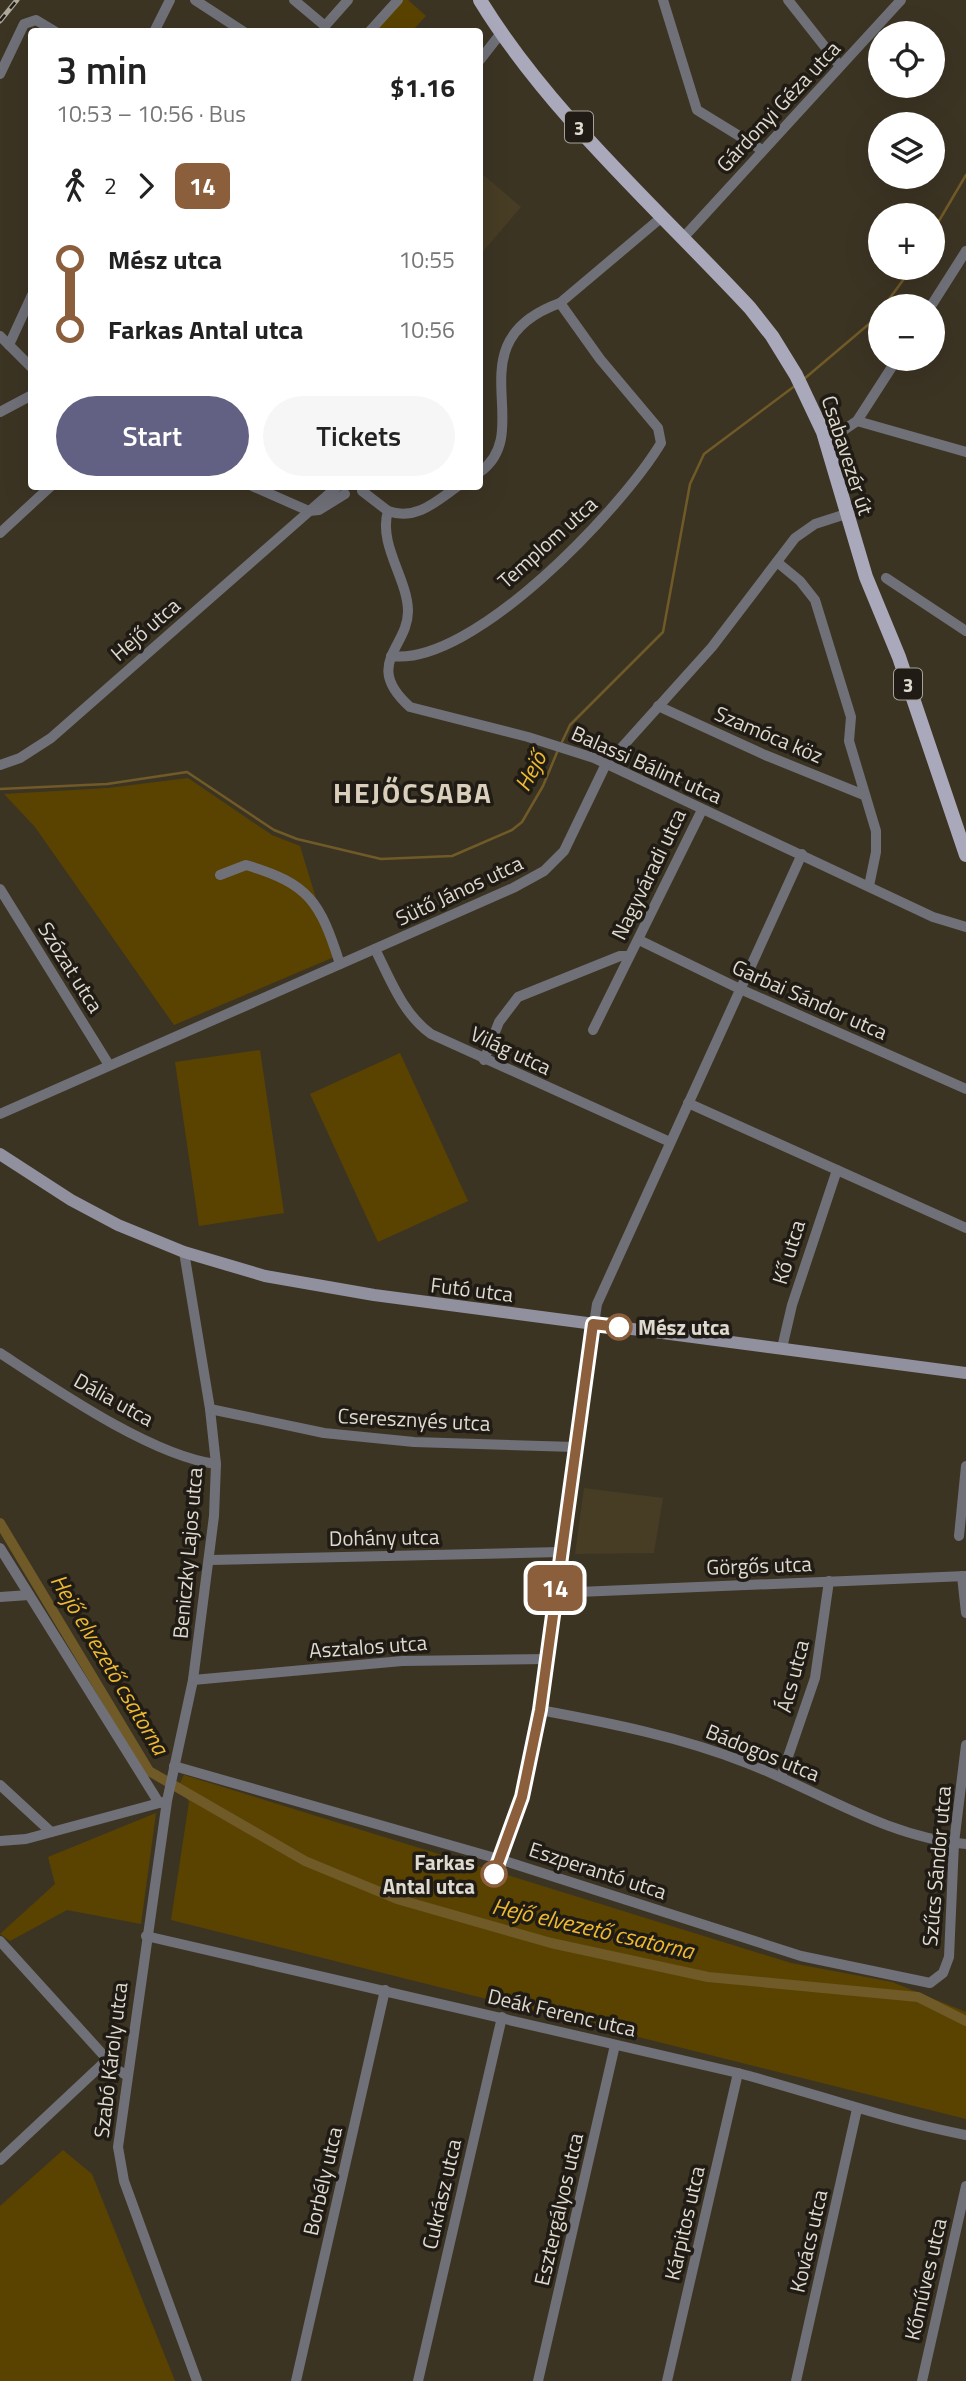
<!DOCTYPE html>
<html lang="en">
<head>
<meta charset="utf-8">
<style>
  body { margin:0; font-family:"Titillium Web",sans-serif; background:#f6f6f6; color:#222; height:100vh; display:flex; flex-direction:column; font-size:26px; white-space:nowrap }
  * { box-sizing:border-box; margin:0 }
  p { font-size:23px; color:#767676 }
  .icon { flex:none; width:38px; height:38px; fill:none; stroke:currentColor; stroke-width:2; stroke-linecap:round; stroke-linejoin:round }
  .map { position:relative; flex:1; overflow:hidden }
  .side { position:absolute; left:28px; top:28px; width:455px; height:462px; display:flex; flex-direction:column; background:#fff; border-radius:7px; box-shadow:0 7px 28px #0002 }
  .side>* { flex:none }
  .badge { padding:0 14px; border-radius:10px; font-size:24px; line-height:46px }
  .fabs { position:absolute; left:868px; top:21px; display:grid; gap:14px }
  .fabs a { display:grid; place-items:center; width:77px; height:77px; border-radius:50%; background:#fff; box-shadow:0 7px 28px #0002; font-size:35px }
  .map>.badge { position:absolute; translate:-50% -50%; box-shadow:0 0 0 4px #fff }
  .legs { display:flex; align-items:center; gap:10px; height:77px; padding:0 28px; font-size:23px }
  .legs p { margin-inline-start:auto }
  .head { display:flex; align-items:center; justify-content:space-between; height:119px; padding:0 28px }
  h1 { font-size:38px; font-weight:600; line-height:52px }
  .action { display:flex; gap:14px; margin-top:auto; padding:14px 28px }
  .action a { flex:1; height:80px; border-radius:42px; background:#636183; color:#fff; font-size:28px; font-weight:600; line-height:80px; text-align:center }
  .action a+a { background:#f6f6f6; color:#222 }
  ul { padding:0 28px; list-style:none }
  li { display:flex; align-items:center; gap:24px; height:70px; font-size:26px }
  li i { display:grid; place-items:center; width:10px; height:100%; margin:0 9px; background:currentColor }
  li i::after { content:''; width:18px; height:18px; margin:-9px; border:5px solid; border-radius:50%; background:#fff }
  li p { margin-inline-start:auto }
  li:first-child i { background:linear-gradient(#0000 50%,currentColor 0) }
  li:last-child i { background:linear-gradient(currentColor 50%,#0000 0) }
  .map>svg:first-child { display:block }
</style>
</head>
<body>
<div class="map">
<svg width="966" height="2381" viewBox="0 0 966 2381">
  <rect width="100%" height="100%" fill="#3c3423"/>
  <!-- built -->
  <g fill="#473c24">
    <path d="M480,172L521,207L480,255Z"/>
    <path d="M584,1488L663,1498L654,1553L575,1554Z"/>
  </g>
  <!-- green -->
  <g fill="#5a4300">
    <path d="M403,0H408L426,16L412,31L374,32Z"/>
    <path d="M188,778L272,835L300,846L334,957L174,1025L35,827L4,794L108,788Z"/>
    <path d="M260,1050L284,1213L199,1226L175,1062Z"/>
    <path d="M400,1053L468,1201L378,1242L310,1094Z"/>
    <path d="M184,1775L791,1963L892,1982L966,2012V2119L171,1920L189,1802L179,1785Z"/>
    <path d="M156,1813L141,1924L67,1910L10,1941L0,1934L55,1884L48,1857Z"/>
    <path d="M63,2150L92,2174L175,2381H0V2206Z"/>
  </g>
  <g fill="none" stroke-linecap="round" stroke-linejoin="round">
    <!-- stream -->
    <g stroke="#705a27" stroke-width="2.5">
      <path d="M933,231L966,175"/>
      <path d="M884,306L912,268"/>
      <path d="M804,379L869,324L880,311"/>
      <path d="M561,744L570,725L663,632L690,484L704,454L796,385"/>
      <path d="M0,789L107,784L187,772L274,830L297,839L381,859L452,856L512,830L522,822L543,786L558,750"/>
    </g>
    <!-- canal -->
    <path stroke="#705a27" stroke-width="10" d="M0,1523L149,1771L305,1861L397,1899L551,1943L708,1977L918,1997L966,2021"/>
    <!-- minor -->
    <g stroke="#707079" stroke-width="10">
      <path d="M195,0L244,32"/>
      <path d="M294,0L325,26L348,0"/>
      <path d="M663,0L697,110L762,150"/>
      <path d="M788,0L840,66"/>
      <path d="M154,32L170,0"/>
      <path d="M369,32L398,0"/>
      <path d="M480,60L501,33"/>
      <path d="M0,74L24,24L36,20L56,32"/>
      <path d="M683,238L901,0"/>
      <path d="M931,306L966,251"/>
      <path d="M0,336L32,368"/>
      <path d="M9,345L32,295"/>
      <path d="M0,412L32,395"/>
      <path d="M857,421L966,452"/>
      <path d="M826,442L857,421L897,359"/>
      <path d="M480,472C538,430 452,342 560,303L662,217"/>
      <path d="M252,486L309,511L319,510L345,494"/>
      <path d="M362,491L388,511C378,544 407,578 408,610C409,647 362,664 410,707L528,737L594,758L933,917L966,927"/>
      <path d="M388,511C416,521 437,501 458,486"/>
      <path d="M0,533L51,486"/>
      <path d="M777,562L800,581L815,600L851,717L849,741L876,831V852L869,886"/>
      <path d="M886,578L966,631"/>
      <path d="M391,656C473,667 622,508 661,443L658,428L600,359L560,303"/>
      <path d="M658,706L765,755L864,795"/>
      <path d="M0,765L20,758L51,738L338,486"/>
      <path d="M220,875L246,865C310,884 320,902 340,964"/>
      <path d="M0,889L109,1065"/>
      <path d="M639,940L740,989L966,1089"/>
      <path d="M375,949C390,979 403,1014 431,1034L670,1142"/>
      <path d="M593,1030L702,810"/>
      <path d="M484,1060L499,1022L518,997L620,956H629"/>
      <path d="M688,1103L966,1228"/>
      <path d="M0,1114L513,888L544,871L564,851L605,766L712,647L795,538L815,524L846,514"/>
      <path d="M184,1252L210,1409L216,1464L214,1516L193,1680L167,1801L118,2147L124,2181L197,2381"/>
      <path d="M782,1348L792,1305L837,1170"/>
      <path d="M0,1353C55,1389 152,1456 216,1464"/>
      <path d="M210,1409L324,1433L414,1442L575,1447"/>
      <path d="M959,1536L966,1466"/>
      <path d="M0,1548L159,1803"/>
      <path d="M210,1560L560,1552"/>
      <path d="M962,1576L966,1613"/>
      <path d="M554,1593L966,1576"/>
      <path d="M0,1597L29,1595"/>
      <path d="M193,1680L402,1661L547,1659"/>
      <path d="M540,1710C610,1723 681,1737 747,1763C819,1791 888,1838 966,1844"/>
      <path d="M174,1766L502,1860L801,1956L930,1983L943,1973L949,1957L954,1843L966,1745"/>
      <path d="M781,1777L815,1678L829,1581"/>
      <path d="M0,1785L51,1832"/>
      <path d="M0,1841L26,1839L163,1802"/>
      <path d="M502,1860L522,1797L540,1710L560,1552L597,1304L802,854"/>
      <path d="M146,1936L738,2073C814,2093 888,2120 966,2135"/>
      <path d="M0,1941L116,2069L126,2075"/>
      <path d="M0,2160L108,2059"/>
      <path d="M296,2381L385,1990"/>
      <path d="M418,2381L502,2017"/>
      <path d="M538,2381L615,2045"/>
      <path d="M667,2381L738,2073"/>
      <path d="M796,2381L857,2109"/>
      <path d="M922,2381L966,2186"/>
    </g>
    <!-- secondary -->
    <path stroke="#91909f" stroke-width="12" d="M0,1154L71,1200L118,1225L184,1252L265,1276L374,1295L966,1373"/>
    <!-- primary -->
    <path stroke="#aaa9bc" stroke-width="14" d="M480,0C549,113 660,211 750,308L772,336L796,375L823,432L866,577L899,657L966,855"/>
    <!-- rail casing -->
    <g stroke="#ada89b" stroke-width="5">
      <path id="rail" d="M0,21L17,0"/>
    </g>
    <!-- rail -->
    <use href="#rail" stroke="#201c15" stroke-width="2.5" stroke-dasharray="8" stroke-linecap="butt"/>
  </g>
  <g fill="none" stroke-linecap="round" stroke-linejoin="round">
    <!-- line-1 casing -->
    <g stroke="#fff" stroke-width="16">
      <path id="line-1" d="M494,1874L522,1797L540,1710L593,1324L619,1327"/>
    </g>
    <!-- line-1 -->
    <use href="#line-1" stroke="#8b5e3c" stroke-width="10"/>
  </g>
  <!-- markers -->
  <g fill="#fff" stroke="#8b5e3c" stroke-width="3.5">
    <circle cx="619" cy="1327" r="12"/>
    <circle cx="494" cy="1874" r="12"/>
  </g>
  <g text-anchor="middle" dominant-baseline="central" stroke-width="7" stroke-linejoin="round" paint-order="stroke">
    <!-- shield labels -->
    <g fill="#201c15" stroke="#a5a197" stroke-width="2">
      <rect x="565" y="111.5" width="28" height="31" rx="5"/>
      <rect x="894" y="668.5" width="28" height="31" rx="5"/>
    </g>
    <g font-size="19" font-weight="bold" fill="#dedacf">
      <text x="579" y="127">3</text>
      <text x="908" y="684">3</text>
    </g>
    <!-- street labels -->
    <g font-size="21" fill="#dedacf" stroke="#201c15">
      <text transform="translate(778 106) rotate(-47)">Gárdonyi Géza utca</text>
      <text transform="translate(848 455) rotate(72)">Csabavezér út</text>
      <text transform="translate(547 542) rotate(-42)">Templom utca</text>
      <text transform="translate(145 629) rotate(-41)">Hejő utca</text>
      <text transform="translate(769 734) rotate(23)">Szamóca köz</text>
      <text transform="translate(647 764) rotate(24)">Balassi Bálint utca</text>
      <text transform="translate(648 874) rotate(-64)">Nagyváradi utca</text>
      <text transform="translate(459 890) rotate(-25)">Sütő János utca</text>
      <text transform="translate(71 967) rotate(58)">Szózat utca</text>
      <text transform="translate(810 999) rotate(24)">Garbai Sándor utca</text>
      <text transform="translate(511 1050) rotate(25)">Világ utca</text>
      <text transform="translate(788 1252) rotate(-73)">Kő utca</text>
      <text transform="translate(472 1289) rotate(7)">Futó utca</text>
      <text transform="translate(114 1399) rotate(29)">Dália utca</text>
      <text transform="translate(414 1419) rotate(3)">Cseresznyés utca</text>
      <text transform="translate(384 1537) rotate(-1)">Dohány utca</text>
      <text transform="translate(187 1553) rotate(-85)">Beniczky Lajos utca</text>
      <text transform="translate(759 1565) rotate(-2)">Görgős utca</text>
      <text transform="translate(368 1646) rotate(-4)">Asztalos utca</text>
      <text transform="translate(792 1676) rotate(-75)">Ács utca</text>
      <text transform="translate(763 1752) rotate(22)">Bádogos utca</text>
      <text transform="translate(936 1866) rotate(-85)">Szűcs Sándor utca</text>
      <text transform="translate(598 1870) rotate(18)">Eszperantó utca</text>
      <text transform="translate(562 2012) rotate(13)">Deák Ferenc utca</text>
      <text transform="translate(110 2060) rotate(-83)">Szabó Károly utca</text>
      <text transform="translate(322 2181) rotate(-77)">Borbély utca</text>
      <text transform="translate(441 2194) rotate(-77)">Cukrász utca</text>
      <text transform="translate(558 2209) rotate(-77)">Esztergályos utca</text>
      <text transform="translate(684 2223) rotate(-77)">Kárpitos utca</text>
      <text transform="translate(808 2241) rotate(-77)">Kovács utca</text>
      <text transform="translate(925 2279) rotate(-77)">Kőműves utca</text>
    </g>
    <!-- stop labels -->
    <g font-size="21" font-weight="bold" fill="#dedacf" stroke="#201c15" text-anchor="start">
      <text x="638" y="1327">Mész utca</text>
      <text x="475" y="1862" text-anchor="end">Farkas<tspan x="475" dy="24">Antal utca</tspan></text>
    </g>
    <!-- water labels -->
    <g font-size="23" font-style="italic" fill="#eeba2f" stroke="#201c15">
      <text transform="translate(530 771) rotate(-62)">Hejő</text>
      <text transform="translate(110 1664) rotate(59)">Hejő elvezető csatorna</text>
      <text transform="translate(593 1928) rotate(13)">Hejő elvezető csatorna</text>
    </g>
    <!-- district labels -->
    <g font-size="28" font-weight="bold" letter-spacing="2" fill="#d9cfba" stroke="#201c15">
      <text x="413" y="792">HEJŐCSABA</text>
    </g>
  </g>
</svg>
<div class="fabs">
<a><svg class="icon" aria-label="locate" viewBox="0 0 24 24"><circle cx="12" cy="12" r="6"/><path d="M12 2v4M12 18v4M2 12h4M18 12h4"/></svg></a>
<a><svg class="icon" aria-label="layers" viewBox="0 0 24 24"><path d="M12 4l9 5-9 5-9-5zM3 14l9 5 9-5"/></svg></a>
<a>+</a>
<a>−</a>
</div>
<b class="badge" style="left:555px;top:1588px;background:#8b5e3c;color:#fff">14</b>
<section class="side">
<div class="head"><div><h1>3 min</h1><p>10:53 – 10:56 · Bus</p></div><b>$1.16</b></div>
<div class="legs"><svg class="icon" aria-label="walk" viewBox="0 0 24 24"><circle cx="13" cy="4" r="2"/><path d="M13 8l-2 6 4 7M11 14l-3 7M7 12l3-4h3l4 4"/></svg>2<svg class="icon" aria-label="forward" viewBox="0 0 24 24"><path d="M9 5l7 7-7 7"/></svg><b class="badge" style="background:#8b5e3c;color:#fff">14</b></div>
<ul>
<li><i style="color:#8b5e3c"></i><b>Mész utca</b><p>10:55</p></li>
<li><i style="color:#8b5e3c"></i><b>Farkas Antal utca</b><p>10:56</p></li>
</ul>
<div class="action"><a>Start</a><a>Tickets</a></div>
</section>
</div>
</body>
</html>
